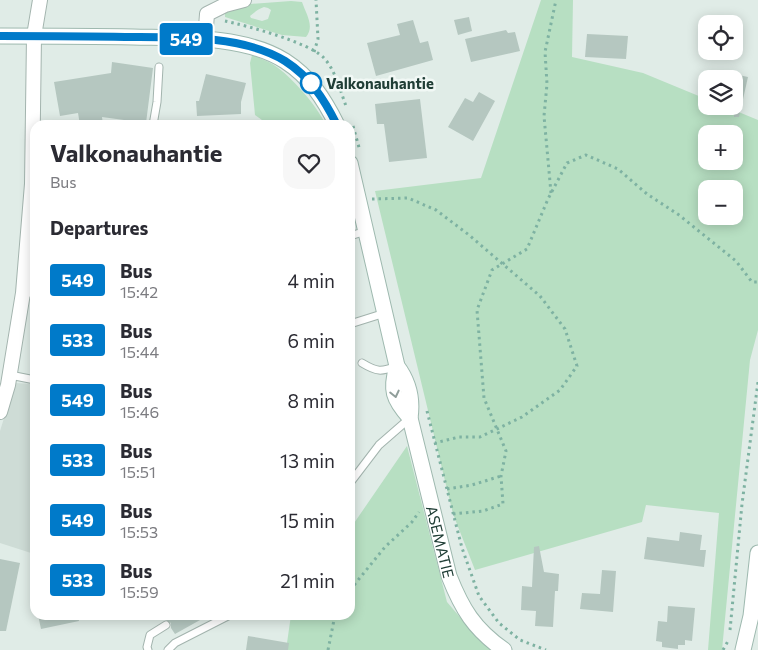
<!DOCTYPE html>
<html lang="en">
<head>
<meta charset="utf-8">
<style>
  body { margin:0; font-family:Commissioner,sans-serif; background:#f7f7f7; color:#2b2b33; height:100vh; display:flex; flex-direction:column; font-size:19px; white-space:nowrap }
  * { box-sizing:border-box; margin:0 }
  p { font-size:16px; color:#7c7c81 }
  .icon { flex:none; width:28px; height:28px; fill:none; stroke:currentColor; stroke-width:2; stroke-linecap:round; stroke-linejoin:round }
  .map { position:relative; flex:1; overflow:hidden }
  .details { position:absolute; left:30px; top:120px; width:325px; height:500px; display:flex; flex-direction:column; background:#fff; border-radius:15px; box-shadow:0 2px 12px #0003 }
  .details>* { flex:none }
  .badge { padding:0 10px; border-radius:4px; font-size:18px; line-height:32px }
  .fabs { position:absolute; left:698px; top:15px; display:grid; gap:10px }
  .fabs a { display:grid; place-items:center; width:45px; height:45px; border-radius:10px; background:#fff; box-shadow:0 2px 12px #0003; font-size:25px }
  .map>.badge { position:absolute; translate:-50% -50%; box-shadow:0 0 0 2px #fff }
  h2 { padding:0 20px; font-size:19px; line-height:45px }
  .round { display:grid; place-items:center; flex:none; width:52px; height:52px; border-radius:15px; background:#f7f7f7 }
  .head { display:flex; align-items:center; justify-content:space-between; height:85px; padding:0 20px }
  h1 { font-size:24px; font-weight:700; line-height:38px }
  ul { padding:0; list-style:none }
  li { display:flex; align-items:center; gap:15px; height:60px; padding:0 20px }
  li div { flex:1 }
  li b { display:block; font-size:19px }
  li em { font-style:normal }
  li .badge { min-width:55px; font-weight:700; text-align:center }
  .map>svg:first-child { display:block }
</style>
</head>
<body>
<div class="map">
<svg width="758" height="650" viewBox="0 0 758 650">
  <rect width="100%" height="100%" fill="#e0ece7"/>
  <!-- built -->
  <path fill="#cedcd6" d="M15,383L35,384V539L31,553L0,543V431Z"/>
  <!-- green -->
  <g fill="#b7dfc2" fill-rule="evenodd">
    <path d="M541,0H573L572,57L643,73L706,99V106H724L758,120V330L750,360L722,650H708L719,513L646,505L642,522L475,570L453,514L375,191L481,178ZM706,134H734V161H706ZM706,189H734V216H706Z"/>
    <path d="M291,1L302,2C306,14 315,26 306,37L282,35L225,17V13L227,11L250,4ZM264,7L268,8L271,10L268,19L262,21L251,18L250,16C255,12 258,9 264,7Z"/>
    <path d="M252,55C259,58 267,61 274,65C292,77 317,106 326,125H269L255,115L250,63Z"/>
    <path d="M407,446L447,602L482,643L491,650H286L291,615H350V529Z"/>
  </g>
  <!-- building -->
  <g fill="#b5c7c0">
    <path d="M469,17L472,31L458,35L454,20Z"/>
    <path d="M413,20L420,43L428,41L433,60L376,76L367,43L400,35L397,24Z"/>
    <path d="M506,30L508,33L515,32L520,51L471,62L465,39Z"/>
    <path d="M587,34L628,36L626,59L585,57Z"/>
    <path d="M112,62L153,68L146,123L102,117L103,125H80L78,113L60,116L54,82L111,73Z"/>
    <path d="M206,74L246,83L241,102V114L197,116L196,101H199Z"/>
    <path d="M734,74L748,77L739,117H734Z"/>
    <path d="M479,92L495,101L473,141L448,127L465,98L473,102Z"/>
    <path d="M420,99L427,158L389,162L384,124H377L375,104Z"/>
    <path d="M680,532L702,535L700,550H706L704,567L644,559L647,537L679,541Z"/>
    <path d="M539,546L544,572L559,574L558,591H555L553,627L535,626L536,611L521,610L522,586L532,587L534,547Z"/>
    <path d="M0,559L20,563L6,631H0Z"/>
    <path d="M602,570L616,571L613,612L580,609L582,593L600,594Z"/>
    <path d="M668,606L695,608L692,641L685,640V645H678V649L662,647V642L656,641L658,621L667,622Z"/>
    <path d="M38,615H78L79,621L41,629Z"/>
    <path d="M163,615H209L175,634L171,628V623L166,620Z"/>
    <path d="M248,636L289,643L288,650H246Z"/>
  </g>
  <g fill="none" stroke-linecap="round" stroke-linejoin="round">
    <!-- lane casing -->
    <g stroke="#a3b4ae" stroke-width="9">
      <g id="lane">
        <path d="M153,125L157,102L159,67"/>
        <path d="M350,236L366,231"/>
        <path d="M23,293H35"/>
        <path d="M350,324L385,313"/>
        <path d="M362,363C377,372 381,372 397,366"/>
        <path d="M10,375L35,380"/>
        <path d="M350,483L379,445L410,418"/>
        <path d="M148,650L147,647L150,635L166,625"/>
        <path d="M168,650L175,643L230,615"/>
      </g>
    </g>
    <!-- street casing -->
    <g stroke="#a3b4ae" stroke-width="16">
      <g id="street">
        <path d="M205,40L207,14L225,5L244,0"/>
        <path d="M0,412L8,385L23,293L32,184L34,36L40,0"/>
      </g>
    </g>
    <!-- secondary casing -->
    <g stroke="#9eb9af" stroke-width="17">
      <g id="secondary">
        <path d="M0,36C44,36 89,36 133,37C180,38 244,35 285,61C310,77 324,99 337,125"/>
        <path id="s1" d="M350,163L397,366C409,382 413,398 410,418L449,576C462,609 474,629 504,650"/>
        <path d="M397,366C390,390 393,399 410,418"/>
        <path d="M743,650L751,616L758,553"/>
      </g>
    </g>
    <!-- path -->
    <g stroke="#7eb2a2" stroke-width="3" stroke-dasharray="2.5 4" stroke-linecap="butt">
      <path d="M225,21C248,26 307,42 323,57C335,69 340,90 346,106"/>
      <path d="M314,52L318,39L316,0"/>
      <path d="M353,126L360,151"/>
      <path d="M551,193L544,116L547,84L545,52L556,0"/>
      <path d="M372,199L408,198L436,210L469,235L540,296L565,329L577,366L560,390L522,417L480,437H459L435,443"/>
      <path d="M427,411L462,548L479,596L499,623L520,640L546,650"/>
      <path d="M447,489L472,485L501,476"/>
      <path d="M453,514L483,511L503,504L501,476L506,451L484,398L477,310L492,270L527,249L548,199L567,163L586,155L618,169L647,194L679,215L736,261L752,282H758"/>
      <path d="M350,590L385,547L412,522L419,512"/>
      <path d="M730,630L742,504L758,382"/>
      <path d="M328,650L335,615"/>
      <path d="M723,650L728,641"/>
    </g>
    <!-- lane -->
    <use href="#lane" stroke="#fff" stroke-width="7"/>
    <!-- street -->
    <use href="#street" stroke="#fff" stroke-width="14"/>
    <!-- secondary -->
    <use href="#secondary" stroke="#fff" stroke-width="15"/>
  </g>
  <!-- one-way arrows -->
  <defs><path id="oneway-chevron" d="M-2-3.5L2.5 0L-2 3.5" fill="none" stroke-width="1.6" stroke-linecap="round" stroke-linejoin="round" transform="scale(1.25)"/></defs>
  <use stroke="#909e9a" href="#oneway-chevron" transform="translate(395 394) rotate(77)"/>
  <g fill="none" stroke-linecap="round" stroke-linejoin="round">
    <!-- line casing -->
    <g stroke="#fff" stroke-width="11">
      <path id="line" d="M0,36C42,36 84,36 125,37C174,37 244,35 285,61C310,77 324,99 337,125"/>
    </g>
    <!-- line -->
    <use href="#line" stroke="#007ac9" stroke-width="8"/>
  </g>
  <!-- markers -->
  <circle fill="#fff" stroke="#007ac9" stroke-width="2.5" cx="311" cy="83" r="10"/>
  <g text-anchor="middle" dominant-baseline="central" stroke-width="5" stroke-linejoin="round" paint-order="stroke">
    <!-- stop labels -->
    <g font-size="15" font-weight="bold" fill="#203e36" stroke="#f1f8f5" text-anchor="start">
      <text x="326" y="83">Valkonauhantie</text>
    </g>
    <!-- street labels -->
    <g font-size="15" fill="#203e36" stroke="#f1f8f5">
      <text stroke="none"><textPath href="#s1" startOffset="391">ASEMATIE</textPath></text>
    </g>
  </g>
</svg>
<div class="fabs">
<a><svg class="icon" aria-label="locate" viewBox="0 0 24 24"><circle cx="12" cy="12" r="6"/><path d="M12 2v4M12 18v4M2 12h4M18 12h4"/></svg></a>
<a><svg class="icon" aria-label="layers" viewBox="0 0 24 24"><path d="M12 4l9 5-9 5-9-5zM3 14l9 5 9-5"/></svg></a>
<a>+</a>
<a>−</a>
</div>
<b class="badge" style="left:186px;top:39px;background:#007ac9;color:#fff">549</b>
<section class="details">
<div class="head"><div><h1>Valkonauhantie</h1><p>Bus</p></div><a class="round"><svg class="icon" aria-label="heart" viewBox="0 0 24 24"><path d="M12 20l-8-8c-3-5 5-10 8-4 3-6 11-1 8 4z"/></svg></a></div>
<h2>Departures</h2>
<ul>
<li><span class="badge" style="background:#007ac9;color:#fff">549</span><div><b>Bus</b><p>15:42</p></div><em>4 min</em></li>
<li><span class="badge" style="background:#007ac9;color:#fff">533</span><div><b>Bus</b><p>15:44</p></div><em>6 min</em></li>
<li><span class="badge" style="background:#007ac9;color:#fff">549</span><div><b>Bus</b><p>15:46</p></div><em>8 min</em></li>
<li><span class="badge" style="background:#007ac9;color:#fff">533</span><div><b>Bus</b><p>15:51</p></div><em>13 min</em></li>
<li><span class="badge" style="background:#007ac9;color:#fff">549</span><div><b>Bus</b><p>15:53</p></div><em>15 min</em></li>
<li><span class="badge" style="background:#007ac9;color:#fff">533</span><div><b>Bus</b><p>15:59</p></div><em>21 min</em></li>
</ul>
</section>
</div>
</body>
</html>
